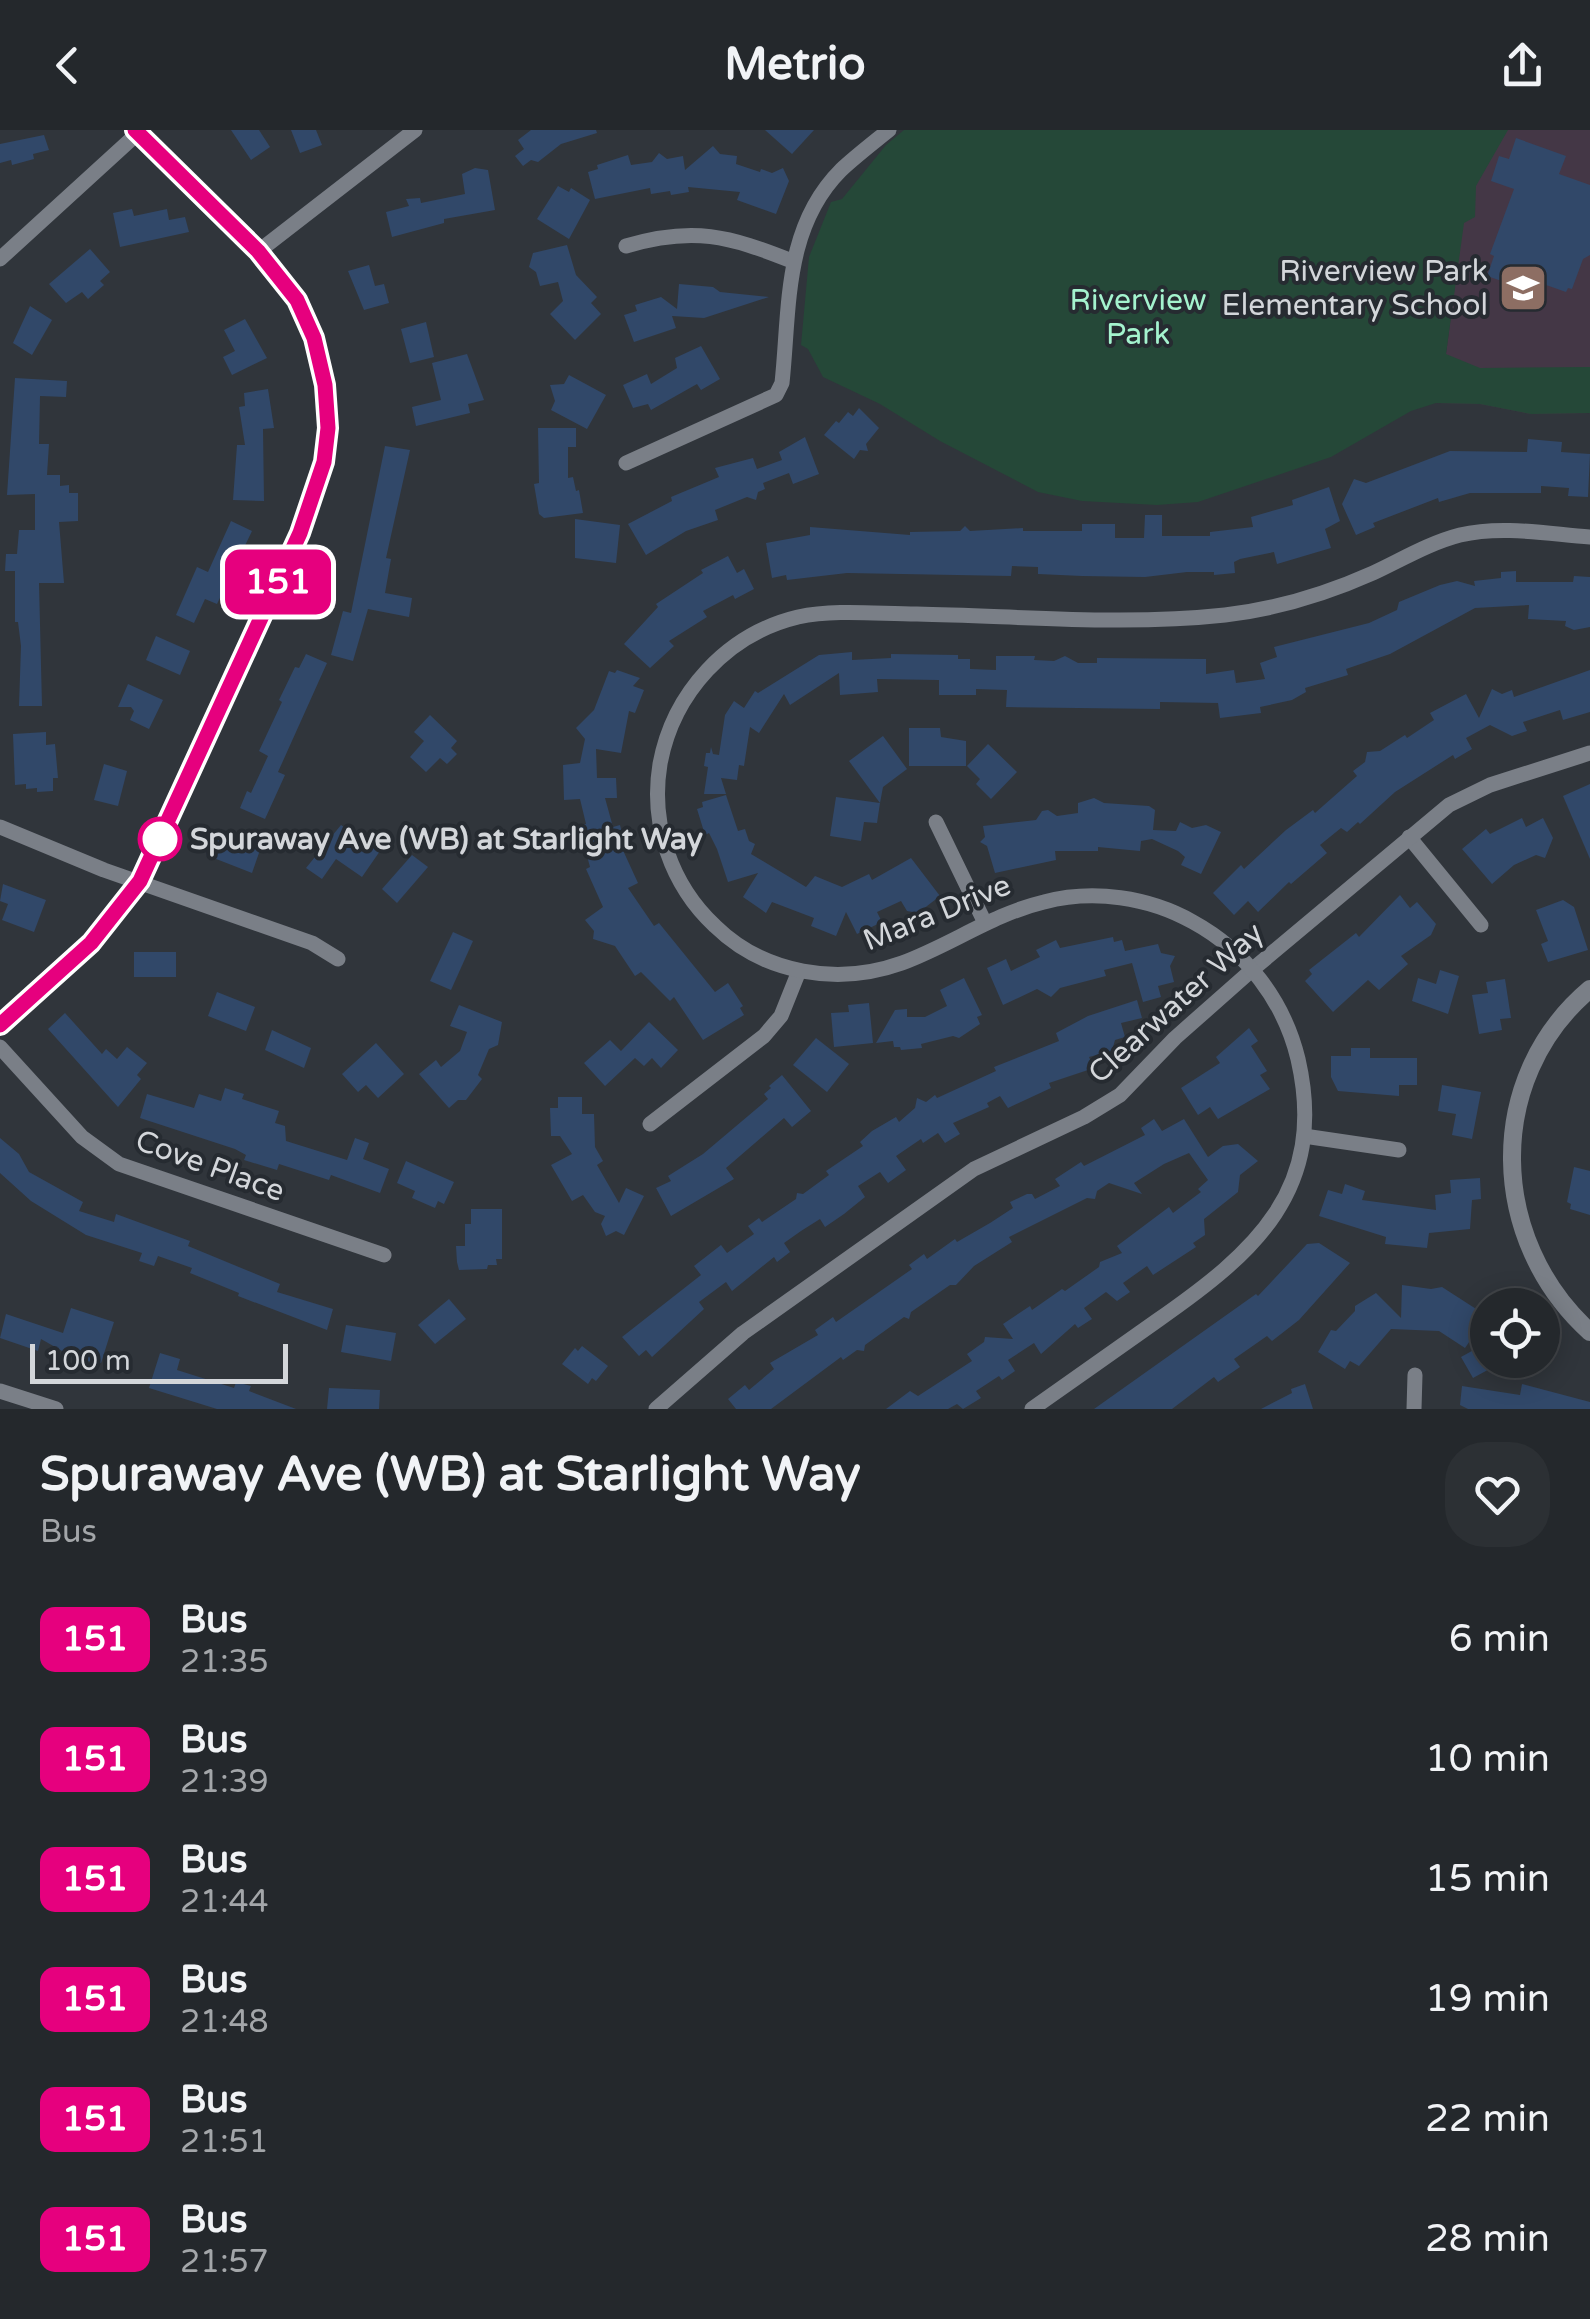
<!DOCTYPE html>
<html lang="en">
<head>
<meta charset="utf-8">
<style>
  body { margin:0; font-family:"Varela Round",sans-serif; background:#2c3034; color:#f1f3f6; height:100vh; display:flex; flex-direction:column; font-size:38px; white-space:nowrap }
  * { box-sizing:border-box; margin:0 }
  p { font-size:32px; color:#a3a6a9 }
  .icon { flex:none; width:55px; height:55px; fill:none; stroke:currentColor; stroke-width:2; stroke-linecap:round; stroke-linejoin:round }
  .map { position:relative; height:1279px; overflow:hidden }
  .side { display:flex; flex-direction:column; background:#24282c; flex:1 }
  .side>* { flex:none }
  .badge { padding:0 20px; border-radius:15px; font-size:35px; line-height:65px }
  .buttons { position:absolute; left:1470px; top:1158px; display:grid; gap:20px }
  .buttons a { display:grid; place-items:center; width:90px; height:90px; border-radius:50%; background:#24282c; box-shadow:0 5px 25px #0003,0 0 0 2px #414448; font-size:50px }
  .scale { position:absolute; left:30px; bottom:25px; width:258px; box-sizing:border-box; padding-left:10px; border:5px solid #d3d6da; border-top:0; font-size:28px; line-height:35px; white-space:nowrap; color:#d3d6da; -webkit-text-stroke:8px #262b31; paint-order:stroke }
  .map>.badge { position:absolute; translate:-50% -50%; box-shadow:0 0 0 5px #fff }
  .round { display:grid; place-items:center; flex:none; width:105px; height:105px; border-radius:40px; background:#2c3034 }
  .summary { display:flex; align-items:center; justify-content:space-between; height:170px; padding:0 40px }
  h1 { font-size:48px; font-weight:700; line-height:75px }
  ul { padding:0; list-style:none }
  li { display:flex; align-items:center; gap:30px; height:120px; padding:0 40px }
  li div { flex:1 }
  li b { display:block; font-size:38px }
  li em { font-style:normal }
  li .badge { min-width:110px; font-weight:700; text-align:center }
  header { display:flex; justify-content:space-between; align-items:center; height:130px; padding:0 40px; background:#24282c; font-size:45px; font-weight:700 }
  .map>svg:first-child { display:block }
</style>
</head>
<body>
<header><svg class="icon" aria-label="back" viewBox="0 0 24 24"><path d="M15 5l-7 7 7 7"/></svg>Metrio<svg class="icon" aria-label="share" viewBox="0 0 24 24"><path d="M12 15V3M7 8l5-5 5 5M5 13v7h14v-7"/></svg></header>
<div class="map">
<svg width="1590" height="1279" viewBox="0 0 1590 1279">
  <rect width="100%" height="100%" fill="#30353b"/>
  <!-- education -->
  <path fill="#443746" d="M1475,0H1590V283L1531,284L1480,274L1436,273L1446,224Z"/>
  <!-- green -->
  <path fill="#254838" d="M904,0H1508L1476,56L1475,87L1464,93L1446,224L1480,238L1590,237V283L1531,284L1480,274L1436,273L1411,281L1331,327L1198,372L1157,375L1082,371L1038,362L940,311L880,274L823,247L808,219L801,215L809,127L831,72L842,69L886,15Z"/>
  <!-- building -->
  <g fill="#314869">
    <path d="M231,0H259L270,17L251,30Z"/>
    <path d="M291,0H316L322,15L300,23Z"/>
    <path d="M531,0H596L597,3L561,14L538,32L531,30L523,36L515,26L524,19L518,10Z"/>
    <path d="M765,0H814L792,24Z"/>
    <path d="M44,5L49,20L33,24L34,29L12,35L11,30L0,33V14Z"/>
    <path d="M1516,8L1566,26L1559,44L1590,55V125L1583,129L1572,159L1568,158L1566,162L1532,150L1528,160L1487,146L1494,126L1490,124L1514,59L1491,51L1499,26L1509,29Z"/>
    <path d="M713,16L720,24L737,26L736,34L760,42L761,39L772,43L783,38L789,51L776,84L737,70L740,62L688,57L689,62L671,65L670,61L651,64L650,58L595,69L588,42L598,39L597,35L628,25L631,35L652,32L659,23L667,29L683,26L685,40Z"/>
    <path d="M475,38L488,40L495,80L444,89V93L392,107L386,82L409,76L406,69L420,68L421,73L465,64L462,44Z"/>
    <path d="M558,56L569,62L571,58L590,70L569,109L537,89Z"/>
    <path d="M132,79L134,86L167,79L169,90L185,87L189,102L120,117L113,83Z"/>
    <path d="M567,115L576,145L597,167L591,173L601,184L575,210L550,184L563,171L558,152L540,156L536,142L529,137L533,123Z"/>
    <path d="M90,119L110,142L100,151L104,155L88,169L82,162L66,173L49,154Z"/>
    <path d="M369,135L375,156L384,154L389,173L364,180L348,141Z"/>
    <path d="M679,154L713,157L720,162L769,167L704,188L672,186L676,198L634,212L624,185L637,181L635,175L661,167L677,179Z"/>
    <path d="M30,176L52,190L32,225L13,213Z"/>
    <path d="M245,189L267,228L232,245L223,227L235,221L224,200Z"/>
    <path d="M426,192L434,227L410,233L401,199Z"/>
    <path d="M701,216L720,249L701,260L697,254L651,280L648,274L633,278L623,255L647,244L651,254L677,238L675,228Z"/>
    <path d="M467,224L484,270L468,274L470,283L416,296L412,277L441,270L432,233Z"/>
    <path d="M569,245L606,265L587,299L551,280L555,271L550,255L564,254Z"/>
    <path d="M15,248L67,251L66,267L40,266L39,314H49L47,345H60V356L69,355V363H78V391L59,392L64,453H39L42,576H19L21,516L18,492H15V441H5L6,424H17L19,400H35V364L7,365Z"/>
    <path d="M268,259L274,298L263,299L264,371L233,370L237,315H245L239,277L245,276L244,263Z"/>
    <path d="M859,278L879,298L866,314L868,321L860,320L854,329L824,305L836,291L839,293L848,282L853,286Z"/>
    <path d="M538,298H576V317H568V348L573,347L576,361L579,360L583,383L544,388L539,384L534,354L539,353Z"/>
    <path d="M805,307L819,344L793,354L789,343L763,353L765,359L758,362L756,370L747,367L715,380L718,390L686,401L646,425L628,394L672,371L671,367L719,347L715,338L753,328L757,339L782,330L779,322Z"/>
    <path d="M1528,309L1562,312L1561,322L1590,324L1588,367L1568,366L1569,358L1541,356V363H1470L1439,372L1438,368L1373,393L1375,397L1356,405L1342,374L1354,349L1366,353L1450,321L1527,322Z"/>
    <path d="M385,316L410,320L386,428L391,429L385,463L412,468L409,487L368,479L353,531L331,525L343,481L351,483Z"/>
    <path d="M1329,357L1340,391L1325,399L1331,418L1277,434L1274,422L1240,429L1234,432L1235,443L1214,445V442H1187L1145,447L1082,446L1038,444V437L1012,436L1011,446L847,443L787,450L786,445L772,448L766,413L810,405V397L910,405V402L960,401L965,396L970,401L1023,398V401H1082V394H1115V408H1144L1145,385H1162V406H1210V402L1253,397L1251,387L1293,375L1292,370Z"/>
    <path d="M575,389L620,395L616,433L575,428Z"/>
    <path d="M231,391L252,401L217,474L205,469L194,493L176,485L197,437L208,442Z"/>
    <path d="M728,426L737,443L744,439L754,459L735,469L733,465L703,481L707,487L669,511L674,516L650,538L624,514L658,477L656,474L703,443L701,440Z"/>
    <path d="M1516,441V452H1573L1574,446L1590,447V497L1574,500L1565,496L1566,491L1528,489L1529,475L1475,478L1390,524L1346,539L1348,545L1305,558L1306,562L1292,570L1260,577L1261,583L1220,588L1218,573L1160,572V579L1006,577L1007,560L976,559V565H939V550L877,549L878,562L840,565L839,543L790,575L784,564L759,603L750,597L744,636L739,635L737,650L721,648L726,664H704L708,637L704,636L706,623H710L711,617L713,624L719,625L725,585L734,571L744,578L755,561L758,563L819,525L852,522V530L891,528V524L958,525V529H970V539L996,540V526H1035L1034,530L1054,531L1065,526L1078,533H1097V528L1206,529V544L1234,540L1236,553L1265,549L1260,533L1277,527L1274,517L1369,493L1397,480L1399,472L1440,455L1457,451L1475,456L1474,451L1501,448V442Z"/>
    <path d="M156,506L190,521L180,545L146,530Z"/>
    <path d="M306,524L327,533L278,642L285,645L265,689L240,678L247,661L251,663L268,626L259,621L282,572L279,570L295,537L299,538Z"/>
    <path d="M617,540L640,548L633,556L644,560L635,583L629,581L621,623L596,619L597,648H616L617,668H605L613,697L620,695L625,715L621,716L638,753L628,758L654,796L659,793L715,862L728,853L743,876L740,878L744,885L703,910L674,867L670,871L641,842L635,846L615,816L593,809L594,801L585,790L603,777L586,739L590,737L579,696L586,694L580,669L564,670L563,635L580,633L585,609L576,598L594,580L609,541L615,543Z"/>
    <path d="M1590,540V582L1563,590L1560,580L1523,592L1527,601L1512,606L1490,595L1466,608L1472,619L1455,629L1453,625L1395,662L1360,694L1358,692L1347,702L1341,698L1320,715L1327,723L1291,754L1289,752L1258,782L1248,771L1234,785L1213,763L1241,735L1244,739L1286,700L1313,680L1315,683L1357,646L1353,641L1365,632L1367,622L1380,621L1405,605L1407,608L1434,590L1430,583L1466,564L1479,588L1492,559L1502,564L1512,560L1514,567Z"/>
    <path d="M128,554L163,570L149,599L130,590L134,581L131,577H118Z"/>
    <path d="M430,585L457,611L451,618L457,624L447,634L440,628L426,642L410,627L424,611L414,602Z"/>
    <path d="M909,598H940L941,607L966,611V636H909Z"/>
    <path d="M46,602V615L55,614L58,648H53V661L37,662V658L26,659V654L15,655L13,604Z"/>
    <path d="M883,606L907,639L883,657L880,673L849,631Z"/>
    <path d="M988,614L1017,642L991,669L976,654L980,649L967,636Z"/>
    <path d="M104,634L127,641L118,676L94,670Z"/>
    <path d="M1590,654V729L1563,666Z"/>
    <path d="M726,665L738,701L745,699L749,711L755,714L751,724L806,757L815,746L842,757L869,744L872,750L911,728L940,766L918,783L907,781L901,771L877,782L882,792L857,804L846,782L836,806L811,796L814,788L772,772L766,783L743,767L758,743L728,752L717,719L709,703L705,705L697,679L703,677L702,672Z"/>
    <path d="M836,667L880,673L877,693L864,692L861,711L830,706Z"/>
    <path d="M1094,668L1104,673L1149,676L1155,680L1153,700L1176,701L1180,692L1192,698L1206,695L1221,702L1201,744L1181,735L1185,727L1178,721L1152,709L1141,711L1140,721L1098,717V721H1055L1056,730L995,743L987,716L980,712L985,707L983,696L1036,690L1042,681L1048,680L1057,686L1078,683V673Z"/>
    <path d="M1522,688L1526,697L1543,688L1553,708L1545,728L1536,725L1514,735L1492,754L1462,719L1486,699L1490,704Z"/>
    <path d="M341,695L380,721L362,747L336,729L322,749L306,738Z"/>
    <path d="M214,702L260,720L252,743L206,725Z"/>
    <path d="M412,725L428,737L397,773L382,759Z"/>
    <path d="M3,754L46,770L34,802L2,790L8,774L0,771Z"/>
    <path d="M1400,765L1410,778L1417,772L1436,794L1431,805L1401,826L1408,834L1379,860L1368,850L1333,882L1305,851L1312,844L1309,840L1356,803L1359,807Z"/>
    <path d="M1563,770L1574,777L1588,820L1548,832L1541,814L1548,811L1536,780Z"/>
    <path d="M453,802L473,811L451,860L430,851Z"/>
    <path d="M1113,807L1114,812L1122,810L1125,821L1158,814L1161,823L1175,826L1170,836L1174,852L1158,856L1161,867L1143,872L1132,833L1104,840L1106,846L1060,858L1051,867L1037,859L1003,875L987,838L1006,829L1011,841L1040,827L1036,820L1056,810L1060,818Z"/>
    <rect x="134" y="822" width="42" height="25"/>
    <path d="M1440,840L1459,846L1448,884L1412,871L1418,848L1436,854Z"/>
    <path d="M964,848L982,885L977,887L980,894L959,908L953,906L921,914L922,918L901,920L900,917H894L893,911L876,913L895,880L907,879V887H925L947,876L940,860Z"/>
    <path d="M1505,849L1511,888L1500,889L1502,900L1479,904L1472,865L1488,863L1486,852Z"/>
    <path d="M217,862L255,877L246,901L208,886Z"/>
    <path d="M1137,870L1142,888L1121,893L1125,907L1115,910L1112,921L1089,927L1094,938L1049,953L1051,958L1008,978L1000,966L987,973L989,977L953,993L960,1004L945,1013L938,1003L923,1013L921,1009L896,1026L906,1040L888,1053L880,1042L858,1056L865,1067L844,1084L825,1097L820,1089L801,1101L784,1113L790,1122L777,1132L774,1127L732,1161L726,1152L699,1172L704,1179L652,1227L646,1220L639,1226L622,1207L701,1145L694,1136L721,1115L727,1123L754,1104L748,1096L759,1088L762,1092L796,1069L797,1063L803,1064L829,1045L826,1041L863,1016L860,1012L872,1001L896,987L899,992L915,978L917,968L926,972L935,965L937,968L996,941L994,937L1059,911L1056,903L1088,886Z"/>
    <path d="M869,873L873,913L834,917L831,883L849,882L848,875Z"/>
    <path d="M459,875L502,892L498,915L489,919L478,945L482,949L466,970H458L449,978L419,944L436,930L441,937L460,921L467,902L450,896Z"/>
    <path d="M65,883L102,924L106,919L117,929L127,917L147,933L137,945L141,949L118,977L48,899Z"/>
    <path d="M649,892L678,920L661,938L652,928L644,936L635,928L605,956L584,933L610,910L621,921Z"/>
    <path d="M1249,898L1258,911L1251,916L1267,941L1260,945L1270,959L1218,989L1210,977L1198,985L1181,958L1220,933L1216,927Z"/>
    <path d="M272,900L311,918L304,938L265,920Z"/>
    <path d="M816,908L849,934L827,962L793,935Z"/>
    <path d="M376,913L404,944L378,968L366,955L358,962L342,944Z"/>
    <path d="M1351,918H1370V928H1417V955H1399V966L1338,961L1331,947V926H1351Z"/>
    <path d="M782,945L811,981L792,997L784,988L726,1038L734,1049L671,1086L656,1058L671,1051L668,1046L703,1024L768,969L764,964L771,958L769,956Z"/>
    <path d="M1442,955L1481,962L1472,1009L1452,1005L1456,984L1438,981Z"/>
    <path d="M225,958L244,964L242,969L279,981L275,993L285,996L286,1011L347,1030L355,1008L369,1013L363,1029L389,1039L380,1063L331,1045L329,1050L279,1034L277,1040L244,1030L246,1025L235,1019L140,988L147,964L194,978L199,964L221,971Z"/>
    <path d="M558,967H582V984H594L595,1017L603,1031L597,1035L619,1073L626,1058L644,1066L624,1105L616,1101L606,1106L601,1094L605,1086L595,1082L583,1065L572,1071L551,1035L572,1024L560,1006H551L550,978H558Z"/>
    <path d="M1154,989L1162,1001L1184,989L1208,1027L1223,1016L1238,1014L1258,1031L1240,1045L1238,1062L1204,1089L1205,1105L1193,1113L1196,1117L1153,1145L1147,1136L1123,1153L1130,1162L1117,1171L1106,1162L1084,1178L1092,1189L1078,1198L1075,1194L1041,1224L1034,1213L1008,1230L1015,1241L1002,1250L999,1246L976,1261L981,1268L963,1279L957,1274L948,1279H886L910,1261L918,1266L972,1231L967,1224L984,1212L985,1207L1013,1209L1003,1194L1030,1176L1032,1180L1062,1159L1065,1161L1099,1137L1100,1132L1122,1123L1117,1116L1169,1077L1173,1083L1201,1062L1198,1059L1208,1050L1189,1023L1164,1034L1134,1053L1142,1064L1109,1053L1097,1061L1095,1069L1087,1068L1009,1107L1012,1112L974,1136L956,1155H950L911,1182L909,1189L904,1187L865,1215L864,1221L857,1220L843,1230L841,1227L771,1279H736L728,1269L745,1255L749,1260L774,1239L770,1233L818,1205L815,1200L833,1187L836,1192L912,1139L909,1135L924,1124L927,1129L955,1109L957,1112L990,1093L1013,1078L1010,1072L1027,1064H1032L1035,1069L1060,1056L1055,1049L1081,1032L1084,1036L1145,1005L1141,998Z"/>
    <path d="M0,1008L19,1024L29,1042L83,1072L79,1081L114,1092L116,1084L190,1111L188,1116L280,1154L277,1162L333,1179L327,1200L238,1166L239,1163L190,1143L192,1138L158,1126L154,1136L139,1131L142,1123L86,1105L31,1071L0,1043Z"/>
    <path d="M406,1031L454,1052L444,1074L438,1071L435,1078L412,1068L415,1061L397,1053Z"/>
    <path d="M1574,1037L1590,1041V1085L1570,1079L1571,1074L1567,1072Z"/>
    <path d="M1480,1048L1481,1069L1472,1070L1470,1099L1429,1103L1427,1118L1385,1114L1386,1107L1319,1086L1328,1060L1342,1064L1345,1054L1365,1061L1362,1070L1436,1080L1435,1065L1451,1063L1450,1050Z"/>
    <path d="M471,1079H502V1129H496L497,1135H488L487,1139L459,1140L457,1132L456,1116H465V1094H471Z"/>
    <path d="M1319,1113L1350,1133L1299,1190L1272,1211L1267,1206L1234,1229L1240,1237L1218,1252L1214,1247L1172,1279H1094L1256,1164L1258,1166L1307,1114Z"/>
    <path d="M1402,1155L1431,1159L1442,1157L1487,1186L1465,1218L1439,1201L1391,1199L1359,1236L1350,1231L1345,1239L1318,1222L1331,1200L1336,1201L1355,1181V1176L1376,1163L1401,1188Z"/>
    <path d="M449,1169L466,1189L435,1214L418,1195Z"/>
    <path d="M71,1178L114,1192L101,1233L78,1230L41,1209L38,1221L0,1208L6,1184L63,1203Z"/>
    <path d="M346,1195L396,1203L391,1231L341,1222Z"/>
    <path d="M1488,1212V1230H1506L1473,1248L1461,1227Z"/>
    <path d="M582,1216L608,1236L596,1251L592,1248L588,1254L562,1234L575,1218L578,1221Z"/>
    <path d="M160,1223L180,1229L177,1240L234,1258L236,1252L251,1256L249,1261L296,1279H217L149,1258Z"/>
    <path d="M1305,1254L1313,1279H1261L1292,1263L1291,1259Z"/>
    <path d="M1522,1254L1590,1272V1279H1468L1460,1275L1462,1256L1520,1265Z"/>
    <path d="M329,1258L380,1260L379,1279H327Z"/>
  </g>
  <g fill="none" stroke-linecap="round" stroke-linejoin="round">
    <!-- minor -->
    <g stroke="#7a7f87" stroke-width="15">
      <path d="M626,116C693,96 729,106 792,131"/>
      <path d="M259,121L415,0"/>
      <path d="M0,129L138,3"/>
      <path d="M626,333L776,265L782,253C790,179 783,98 841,40C856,26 873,13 889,0"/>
      <path d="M936,692L985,793"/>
      <path d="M0,697L104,740L312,813L338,829"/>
      <path d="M1409,707L1481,795"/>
      <path d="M0,917L82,1007L119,1034L384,1125"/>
      <path d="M650,994L764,906L781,886L799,841"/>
      <path d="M1304,1006L1399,1020"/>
      <path d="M0,1261L56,1279"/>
      <path d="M656,1279L743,1203L974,1039L1084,987L1120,965L1175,908L1253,839L1449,675L1490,655L1590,623"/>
      <path d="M1032,1279C1074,1249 1116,1220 1158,1190C1254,1123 1328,1060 1298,929C1284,871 1246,821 1193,792C1149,767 1093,759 1044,772C993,784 951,815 902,833C838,856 764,844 715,796C671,755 650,694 660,634C673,563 727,504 798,487C836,479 878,484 917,484C1018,486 1124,496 1225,485C1276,479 1326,464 1373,443C1401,430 1429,413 1460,405C1502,395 1548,404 1590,407"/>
      <path d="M1414,1279L1415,1245"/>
    </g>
    <!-- tertiary -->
    <g stroke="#7a7f87" stroke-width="18">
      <path d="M1590,859C1483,949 1489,1111 1590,1202"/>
      <path d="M0,895L91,813L140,751L300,403L324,332L328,298L325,255L314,208L297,170L259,121L135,0"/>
    </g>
  </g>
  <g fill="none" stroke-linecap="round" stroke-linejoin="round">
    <!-- line casing -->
    <g stroke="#fff" stroke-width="22">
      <path id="line" d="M0,895L91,813L140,751L300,403L324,332L328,298L325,255L314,208L297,170L258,121L135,0"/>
    </g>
    <!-- line -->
    <use href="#line" stroke="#e6007e" stroke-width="15"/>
  </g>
  <!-- icons -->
  <defs>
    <g id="school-square" transform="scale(2.5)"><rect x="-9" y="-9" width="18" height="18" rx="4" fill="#8d6e63" stroke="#262b31"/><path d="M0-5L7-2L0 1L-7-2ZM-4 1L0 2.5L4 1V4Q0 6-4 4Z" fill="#fff"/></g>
  </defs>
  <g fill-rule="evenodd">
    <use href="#school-square" x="1523" y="158"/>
  </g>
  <!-- markers -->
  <circle fill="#fff" stroke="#e6007e" stroke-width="5" cx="160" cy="709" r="20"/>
  <g text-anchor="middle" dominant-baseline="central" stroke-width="8" stroke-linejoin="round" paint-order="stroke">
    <!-- poi labels -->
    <g font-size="30" fill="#d3d6da" stroke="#262b31" text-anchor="end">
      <text x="1488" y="141">Riverview Park<tspan x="1488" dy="34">Elementary School</tspan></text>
    </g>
    <!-- park labels -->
    <g font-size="30" fill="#a4f3ce" stroke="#262b31">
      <text x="1138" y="170">Riverview<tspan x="1138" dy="34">Park</tspan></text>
    </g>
    <!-- stop labels -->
    <g font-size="30" font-weight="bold" fill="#d3d6da" stroke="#262b31" text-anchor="start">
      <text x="190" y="709">Spuraway Ave (WB) at Starlight Way</text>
    </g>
    <!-- street labels -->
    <g font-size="30" fill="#d3d6da" stroke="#262b31">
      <text transform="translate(937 783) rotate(-22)">Mara Drive</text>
      <text transform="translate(1176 873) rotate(-42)">Clearwater Way</text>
      <text transform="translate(210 1036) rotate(20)">Cove Place</text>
    </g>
  </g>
</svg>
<div class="buttons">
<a><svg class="icon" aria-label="locate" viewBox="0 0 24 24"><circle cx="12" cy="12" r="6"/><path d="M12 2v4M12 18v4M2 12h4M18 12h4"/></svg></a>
</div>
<div class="scale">100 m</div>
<b class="badge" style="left:278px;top:452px;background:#e6007e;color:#fff">151</b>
</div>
<section class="side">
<div class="summary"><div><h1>Spuraway Ave (WB) at Starlight Way</h1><p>Bus</p></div><a class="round"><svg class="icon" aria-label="heart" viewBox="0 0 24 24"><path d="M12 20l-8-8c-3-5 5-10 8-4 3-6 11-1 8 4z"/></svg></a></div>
<ul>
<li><span class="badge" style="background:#e6007e;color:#fff">151</span><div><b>Bus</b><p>21:35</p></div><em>6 min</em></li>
<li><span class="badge" style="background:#e6007e;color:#fff">151</span><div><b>Bus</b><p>21:39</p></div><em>10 min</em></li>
<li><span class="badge" style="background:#e6007e;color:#fff">151</span><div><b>Bus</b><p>21:44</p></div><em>15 min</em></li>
<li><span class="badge" style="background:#e6007e;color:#fff">151</span><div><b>Bus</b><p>21:48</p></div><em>19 min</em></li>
<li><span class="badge" style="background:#e6007e;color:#fff">151</span><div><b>Bus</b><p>21:51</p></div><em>22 min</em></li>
<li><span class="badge" style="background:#e6007e;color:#fff">151</span><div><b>Bus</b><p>21:57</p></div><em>28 min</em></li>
</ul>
</section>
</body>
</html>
